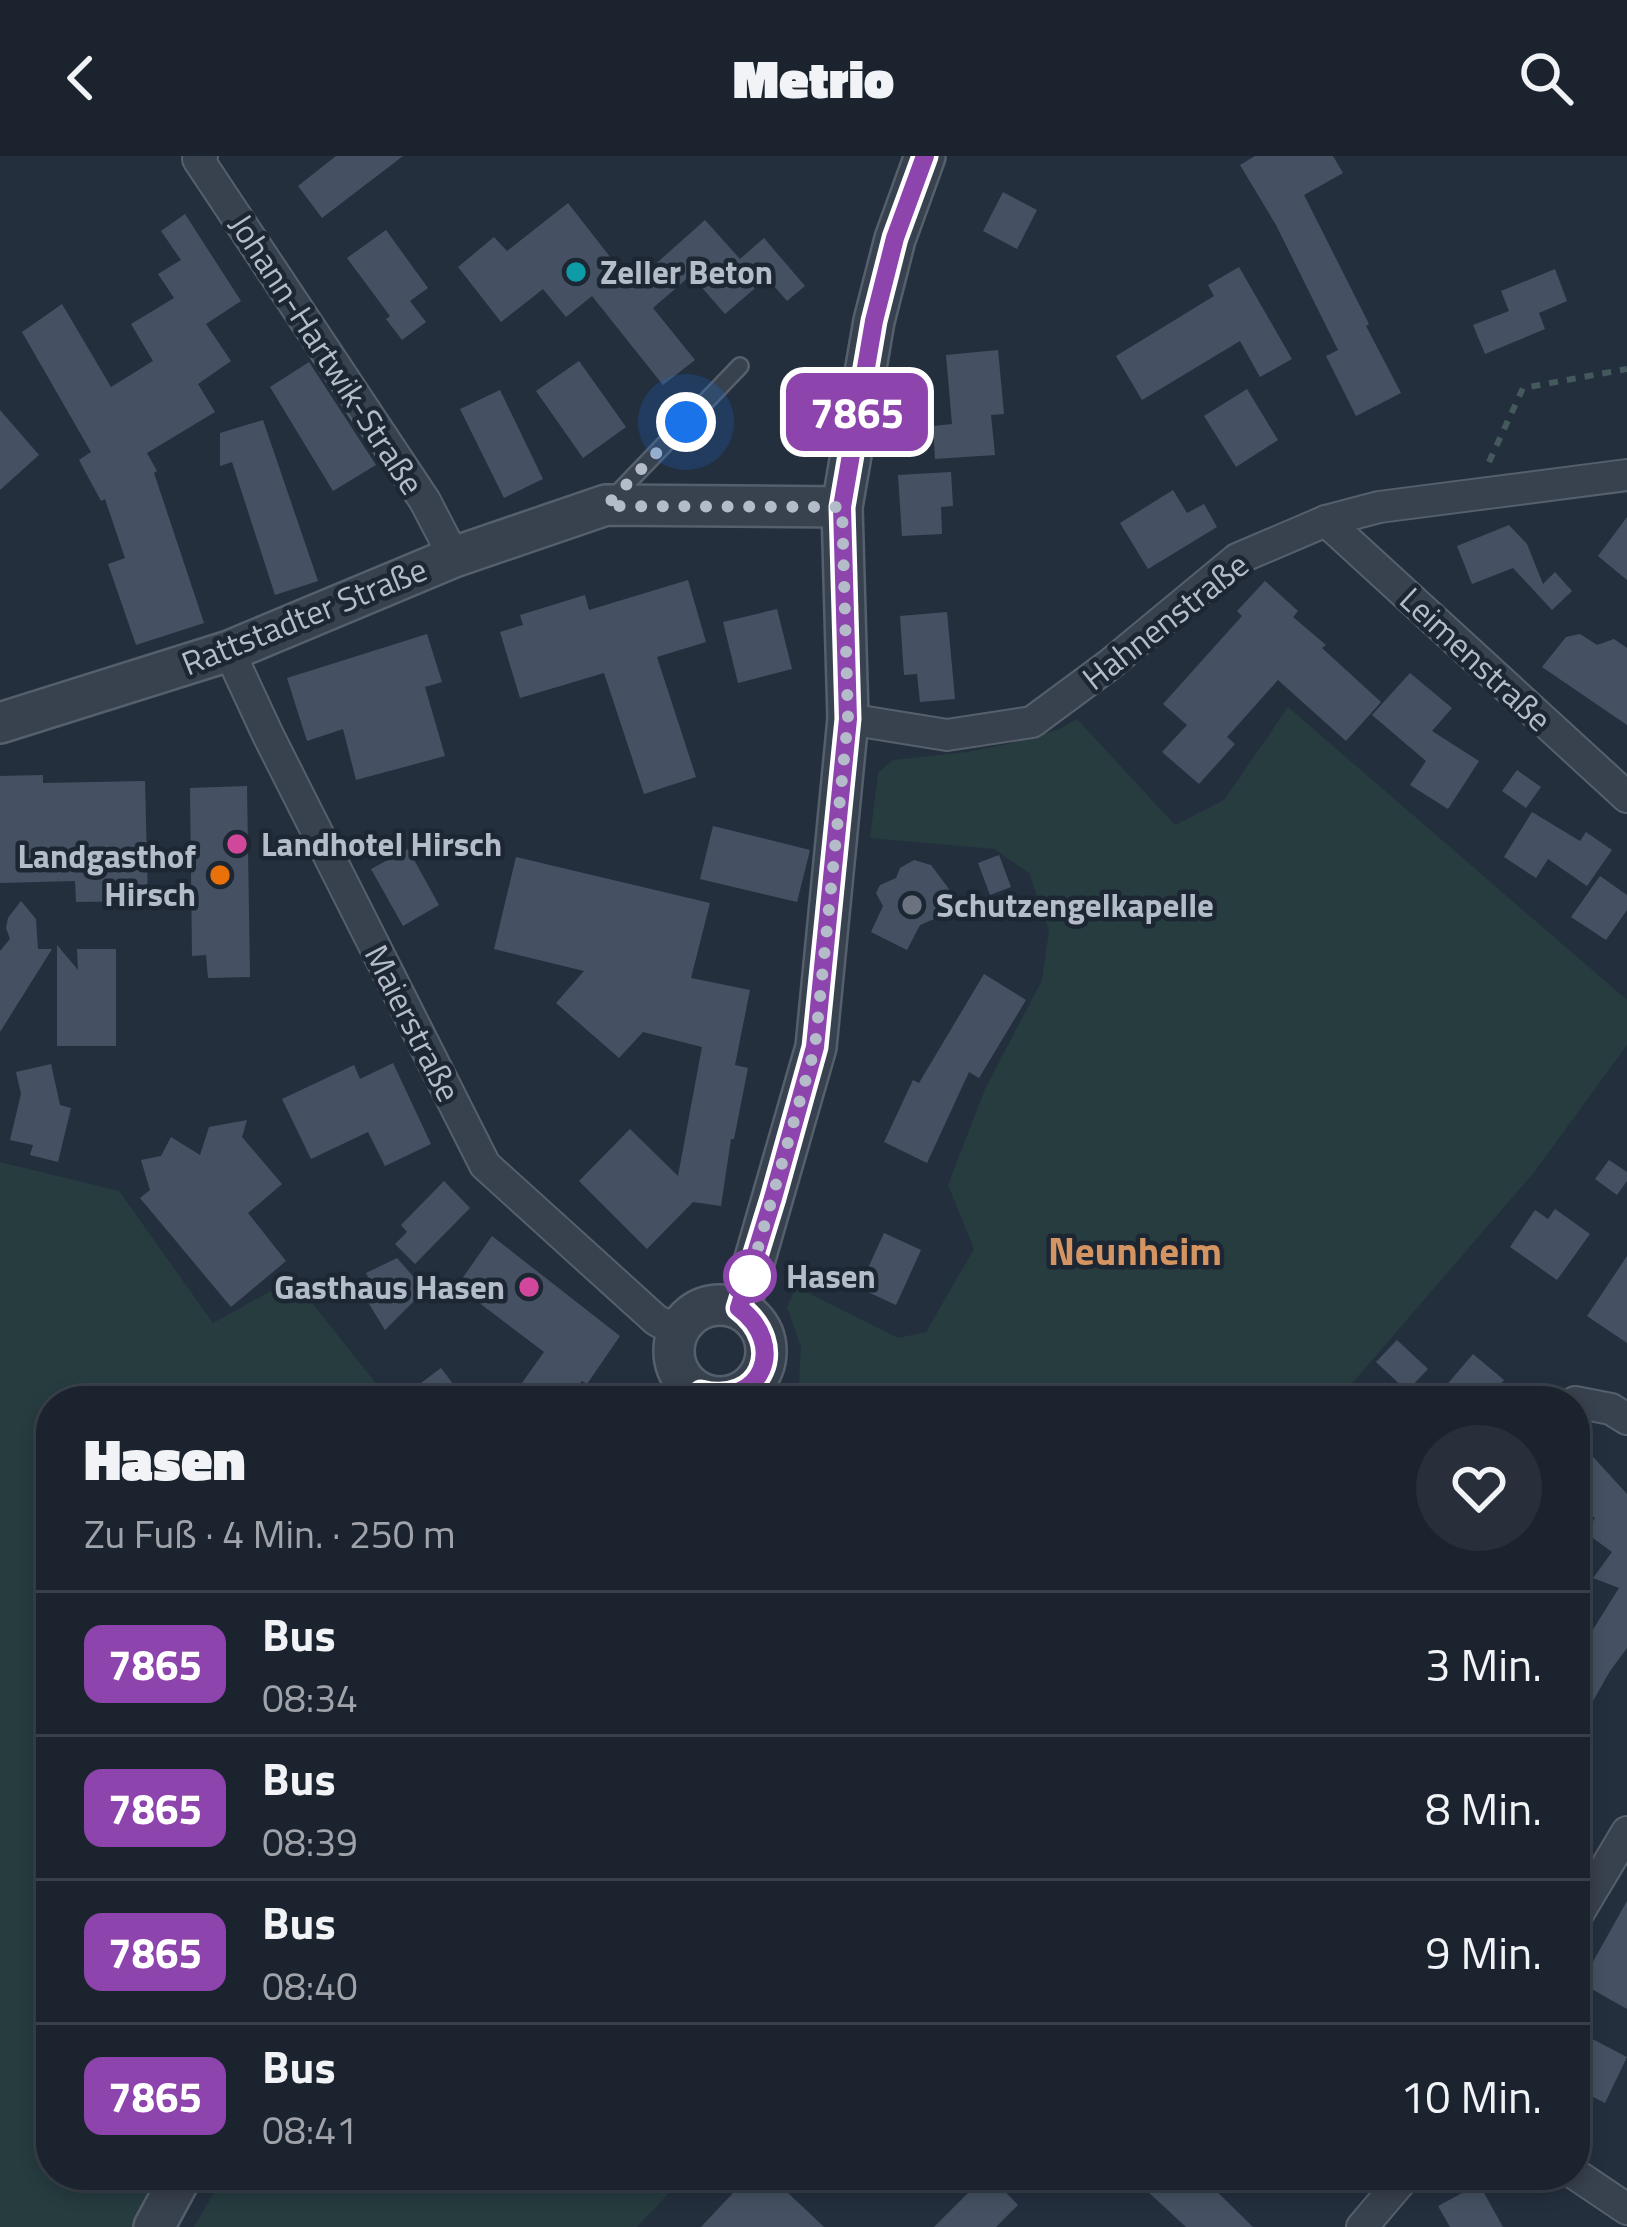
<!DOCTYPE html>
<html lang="de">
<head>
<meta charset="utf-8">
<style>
  body { margin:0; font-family:"Titillium Web",sans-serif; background:#282f3a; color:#f1f3f6; height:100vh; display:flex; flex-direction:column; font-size:45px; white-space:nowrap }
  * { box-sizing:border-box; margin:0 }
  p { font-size:39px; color:#a0a4aa }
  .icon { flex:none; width:66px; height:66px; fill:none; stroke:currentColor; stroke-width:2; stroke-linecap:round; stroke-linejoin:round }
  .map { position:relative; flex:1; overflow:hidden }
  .panel { position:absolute; left:36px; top:1230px; width:1554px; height:804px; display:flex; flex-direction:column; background:#1b232e; border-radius:48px; box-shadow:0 6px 18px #0003,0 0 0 3px #39404a }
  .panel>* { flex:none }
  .badge { padding:0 24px; border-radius:18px; font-size:42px; line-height:78px }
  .you { position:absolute; width:60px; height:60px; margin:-30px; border:9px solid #fff; border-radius:50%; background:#1a73e8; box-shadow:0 0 0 18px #1a73e833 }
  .map>.badge { position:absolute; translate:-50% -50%; box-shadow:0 0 0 6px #fff }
  .round { display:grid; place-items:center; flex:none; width:126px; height:126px; border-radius:63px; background:#282f3a }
  .overview { display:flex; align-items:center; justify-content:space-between; height:204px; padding:0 48px }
  h1 { font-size:57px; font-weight:800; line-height:90px }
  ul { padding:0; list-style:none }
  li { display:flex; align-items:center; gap:36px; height:144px; padding:0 48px; border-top:3px solid #39404a }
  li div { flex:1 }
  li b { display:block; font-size:45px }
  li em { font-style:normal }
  li .badge { min-width:132px; font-weight:700; text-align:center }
  header { display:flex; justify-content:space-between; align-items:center; height:156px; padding:0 48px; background:#1b232e; font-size:54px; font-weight:800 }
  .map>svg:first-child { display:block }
</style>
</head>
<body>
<header><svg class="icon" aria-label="back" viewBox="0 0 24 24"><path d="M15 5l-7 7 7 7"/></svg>Metrio<svg class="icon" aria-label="search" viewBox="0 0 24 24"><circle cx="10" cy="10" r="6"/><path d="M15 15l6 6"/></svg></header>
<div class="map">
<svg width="1627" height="2071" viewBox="0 0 1627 2071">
  <rect width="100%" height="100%" fill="#242f3e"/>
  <!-- green -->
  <g fill="#263c3f">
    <path d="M1288,551L1627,844V889L1535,1015L1337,1245H798L801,1191L787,1151L796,1131L898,1182L926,1176L974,1093L948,1029L985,933L1042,824L1049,774L1029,717L994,693L870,682L878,617L893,604L967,596L1008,588L1060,573L1077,563L1175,669L1224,644Z"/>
    <path d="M0,1006L119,1035L213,1167L293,1123L390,1245H51V2019H163L139,2071H0Z"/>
    <path d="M224,2019H686L637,2071H194Z"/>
  </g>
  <!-- building -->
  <g fill="#455162">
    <path d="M336,0H403L322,62L298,30Z"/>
    <path d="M1255,0H1333L1343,17L1304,39L1369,168L1366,170L1401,237L1356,260L1326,200L1338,194L1276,69L1240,9Z"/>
    <path d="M1003,36L1037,54L1017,93L983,75Z"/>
    <path d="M568,47L632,129L705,64L740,103L764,82L805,130L787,145L767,122L725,158L691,119L653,152L695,204L663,229L592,140L566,161L543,133L501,166L458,111L494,81L507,95Z"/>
    <path d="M185,58L241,145L206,168L231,205L198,228L215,256L147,297L157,315L154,317L204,467L136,489L108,408L125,402L105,343L101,345L79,304L91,296L22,176L62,148L111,231L153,205L131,168L174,142L158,118L181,104L161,75Z"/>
    <path d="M386,74L428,132L410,145L426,166L402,184L386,163L390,160L347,102Z"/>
    <path d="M1239,111L1292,203L1260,221L1240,185L1142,244L1116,200L1214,140L1208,129Z"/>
    <path d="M1555,113L1567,145L1539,157L1545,173L1485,198L1473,169L1509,155L1501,135Z"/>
    <path d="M998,194L1004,258L991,259L995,299L935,303L933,270L952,268L946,199Z"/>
    <path d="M579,205L626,271L583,302L536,235Z"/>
    <path d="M309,206L376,309L333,335L270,231Z"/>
    <path d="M1247,233L1278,284L1236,311L1204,260Z"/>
    <path d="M500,234L543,323L504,342L460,253Z"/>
    <path d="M0,254L39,299L0,334Z"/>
    <path d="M263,264L318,425L275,439L232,306L220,310V277Z"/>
    <path d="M951,316L953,350L941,351L942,378L902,380L898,319Z"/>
    <path d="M1173,334L1187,357L1204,348L1217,371L1148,413L1120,367Z"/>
    <path d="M1627,361V424L1598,400Z"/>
    <path d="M1509,369L1527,388L1543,428L1555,416L1572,435L1552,454L1513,412L1472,428L1457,390Z"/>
    <path d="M688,424L706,486L657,501L696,621L644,638L604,517L520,542L500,476L523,469L520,459L585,439L589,454Z"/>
    <path d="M1265,425L1298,455L1293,461L1326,489L1322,492L1381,546L1346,585L1278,524L1227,581L1235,588L1199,628L1162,596L1187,569L1163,548L1242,460L1237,455Z"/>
    <path d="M777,453L792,513L738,527L723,466Z"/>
    <path d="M947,456L955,543L920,546L917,518L904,519L900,460Z"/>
    <path d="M427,478L442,526L425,531L445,600L356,624L343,573L307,585L287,522Z"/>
    <path d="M1580,478L1597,489L1614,483L1627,492V569L1542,511L1566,481Z"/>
    <path d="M1410,517L1452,552L1432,575L1479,605L1448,653L1410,629L1426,605L1372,559Z"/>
    <path d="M1517,614L1541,631L1526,652L1502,635Z"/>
    <path d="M43,619V627L145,625L148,745L76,746L75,725L0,727V620Z"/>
    <path d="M247,630L250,821L208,822L206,799L192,800L190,632Z"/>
    <path d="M1532,656L1580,685L1586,676L1612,694L1587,730L1548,703L1536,722L1504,701Z"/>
    <path d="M713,670L810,694L797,746L700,723Z"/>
    <path d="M408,693L439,749L403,770L371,713Z"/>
    <path d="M999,699L1011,731L990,739L978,707Z"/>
    <path d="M516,701L710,747L691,822L750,834L735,909L748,912L734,983H731L721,1050L693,1046L647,1093L579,1025L630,973L678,1020L702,891L643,876L619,902L556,847L584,815L494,793Z"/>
    <path d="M914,704L931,709L955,741L934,763L920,769L907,794L871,776L883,750L876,737L880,729L896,722L900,712Z"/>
    <path d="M1600,720L1627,739V754L1606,784L1571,761Z"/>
    <path d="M21,745L36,763L38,793H52L0,876V795L10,783L6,772L8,762Z"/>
    <path d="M57,789L78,814L77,793H116V890H57Z"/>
    <path d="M984,818L1026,844L979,922L969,916L927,1007L884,986L913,924L919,927Z"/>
    <path d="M393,907L431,988L385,1010L368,976L311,1003L282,943L354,909L360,923Z"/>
    <path d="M51,908L60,949L71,952L58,1006L30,999L33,989L10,984L21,938L16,916Z"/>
    <path d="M247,964L242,981L282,1028L248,1057L286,1105L231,1151L140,1042L150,1034L141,1004L161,1000L171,981L200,999L209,971Z"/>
    <path d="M1609,1004L1627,1016V1025L1617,1039L1595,1023Z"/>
    <path d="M444,1025L470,1052L415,1108L395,1088L407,1076L401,1069Z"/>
    <path d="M1555,1053L1590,1078L1557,1124L1510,1091L1535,1054L1548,1063Z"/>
    <path d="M884,1077L921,1094L896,1149L859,1132Z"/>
    <path d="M492,1080L620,1180L587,1228L582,1225L567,1245H509L544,1196L457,1130Z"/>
    <path d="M1627,1100V1187L1587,1160Z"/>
    <path d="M397,1102L425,1134L385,1174L357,1128L368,1121L366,1117Z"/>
    <path d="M1397,1184L1428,1213L1407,1235L1376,1206Z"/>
    <path d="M1473,1198L1504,1224L1487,1245H1433Z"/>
    <path d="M441,1212L466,1245H397Z"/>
    <path d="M1575,1281L1627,1338V1492L1610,1515L1575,1577V1502L1619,1432L1593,1422L1612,1396L1586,1377L1595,1362L1575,1345Z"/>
    <path d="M1627,1745V1853L1581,1827Z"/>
    <path d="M1575,1874L1627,1901L1605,1947L1575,1932Z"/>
    <path d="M750,2019H801L787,2036L824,2071H701Z"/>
    <path d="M986,2019H989L1018,2049L996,2071H934Z"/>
    <path d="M1130,2019H1200L1253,2071H1186Z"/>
    <path d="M1479,2028L1503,2071H1450L1438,2050Z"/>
  </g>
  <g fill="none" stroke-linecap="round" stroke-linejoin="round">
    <!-- service casing -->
    <g stroke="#565f6c" stroke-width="20">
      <path id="service" d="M613,342L740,210"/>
    </g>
    <!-- minor casing -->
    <g stroke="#565f6c" stroke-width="34">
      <g id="minor">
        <path d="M202,0L198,3L425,345L454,401"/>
        <path d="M1326,365L1627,641"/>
        <path d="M229,495L268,579L485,1009L656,1164L678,1176"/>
        <path d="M848,563L947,579L1032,566L1109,509L1237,403L1326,365L1379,351L1627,319"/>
        <path d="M749,1231L759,1245"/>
        <path d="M1575,1246L1611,1253L1627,1263"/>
        <path d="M1575,1763L1627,1676"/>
        <path d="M1575,2018L1627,2053"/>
        <path d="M1362,2071L1406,2019"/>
      </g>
    </g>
    <!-- tertiary casing -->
    <g stroke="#565f6c" stroke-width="44">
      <g id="tertiary">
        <path d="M0,567L229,495L454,401L606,349L842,351"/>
        <circle cx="720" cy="1195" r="46"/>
        <path d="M739,1152L750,1120L816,891L848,563L842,351L874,165L895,83L925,0"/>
        <path d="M154,2071L182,2019"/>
      </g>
    </g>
    <!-- path -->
    <path stroke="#44595c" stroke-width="6" stroke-dasharray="9 9" stroke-linecap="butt" d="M1489,306L1523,232L1627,213"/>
    <!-- service -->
    <use href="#service" stroke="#38414e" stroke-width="15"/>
    <!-- minor -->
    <use href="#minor" stroke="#38414e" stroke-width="30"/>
    <!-- tertiary -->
    <use href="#tertiary" stroke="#38414e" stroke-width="39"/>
  </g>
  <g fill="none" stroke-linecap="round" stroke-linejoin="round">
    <!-- line casing -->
    <g stroke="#fff" stroke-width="27">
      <path id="line" d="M697,1245L701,1237C762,1252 788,1189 739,1152L773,1042L815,891L848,563L842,351L874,165L895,82L925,0"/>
    </g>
    <!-- line -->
    <use href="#line" stroke="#8e44ad" stroke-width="18"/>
    <!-- walk -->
    <path stroke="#b4bcc9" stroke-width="12" stroke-dasharray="0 21.6" d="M686,266L606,350L842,351L848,563L815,891L750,1120"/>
  </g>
  <!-- markers -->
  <circle fill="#0f9aa8" stroke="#1d2633" stroke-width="4.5" cx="576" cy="116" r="12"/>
  <g fill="#d1479c" stroke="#1d2633" stroke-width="4.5">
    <circle cx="237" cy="688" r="12"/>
    <circle cx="529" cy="1131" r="12"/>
  </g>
  <circle fill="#e8710a" stroke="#1d2633" stroke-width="4.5" cx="220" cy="719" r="12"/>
  <circle fill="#6b7280" stroke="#1d2633" stroke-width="4.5" cx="912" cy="749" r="12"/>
  <circle fill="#fff" stroke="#8e44ad" stroke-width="6" cx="750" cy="1120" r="24"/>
  <g text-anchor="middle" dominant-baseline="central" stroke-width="9" stroke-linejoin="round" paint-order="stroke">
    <!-- poi labels -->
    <g font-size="33" font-weight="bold" fill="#b4bcc9" stroke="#1d2633" text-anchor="start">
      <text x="600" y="116">Zeller Beton</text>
      <text x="261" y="688">Landhotel Hirsch</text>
      <text x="196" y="700" text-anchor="end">Landgasthof<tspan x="196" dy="38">Hirsch</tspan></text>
      <text x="936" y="749">Schutzengelkapelle</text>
      <text x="505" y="1131" text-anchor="end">Gasthaus Hasen</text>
    </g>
    <!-- street labels -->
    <g font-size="33" fill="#b4bcc9" stroke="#1d2633">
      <text transform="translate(327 198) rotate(57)">Johann-Hartwik-Straße</text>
      <text transform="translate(304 460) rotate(-22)">Rattstadter Straße</text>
      <text transform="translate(1165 465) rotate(-38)">Hahnenstraße</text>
      <text transform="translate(1476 503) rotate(43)">Leimenstraße</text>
      <text transform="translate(413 867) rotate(63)">Maierstraße</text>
    </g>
    <!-- stop labels -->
    <g font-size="33" font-weight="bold" fill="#b4bcc9" stroke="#1d2633" text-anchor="start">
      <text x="786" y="1120">Hasen</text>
    </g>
    <!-- quarter labels -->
    <g font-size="39" font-weight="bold" fill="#d59563" stroke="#1d2633">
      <text x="1135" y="1094">Neunheim</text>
    </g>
  </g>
</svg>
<div class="you" style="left:686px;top:266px"></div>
<b class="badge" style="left:857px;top:256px;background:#8e44ad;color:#fff">7865</b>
<section class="panel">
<div class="overview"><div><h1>Hasen</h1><p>Zu Fuß · 4 Min. · 250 m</p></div><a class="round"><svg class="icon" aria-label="heart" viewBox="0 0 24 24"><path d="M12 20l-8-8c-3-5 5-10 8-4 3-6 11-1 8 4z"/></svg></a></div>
<ul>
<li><span class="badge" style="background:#8e44ad;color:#fff">7865</span><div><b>Bus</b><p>08:34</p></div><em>3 Min.</em></li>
<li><span class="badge" style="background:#8e44ad;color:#fff">7865</span><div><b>Bus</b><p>08:39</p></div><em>8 Min.</em></li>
<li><span class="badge" style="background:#8e44ad;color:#fff">7865</span><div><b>Bus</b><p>08:40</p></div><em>9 Min.</em></li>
<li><span class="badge" style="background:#8e44ad;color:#fff">7865</span><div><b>Bus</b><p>08:41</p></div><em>10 Min.</em></li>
</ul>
</section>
</div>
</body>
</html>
